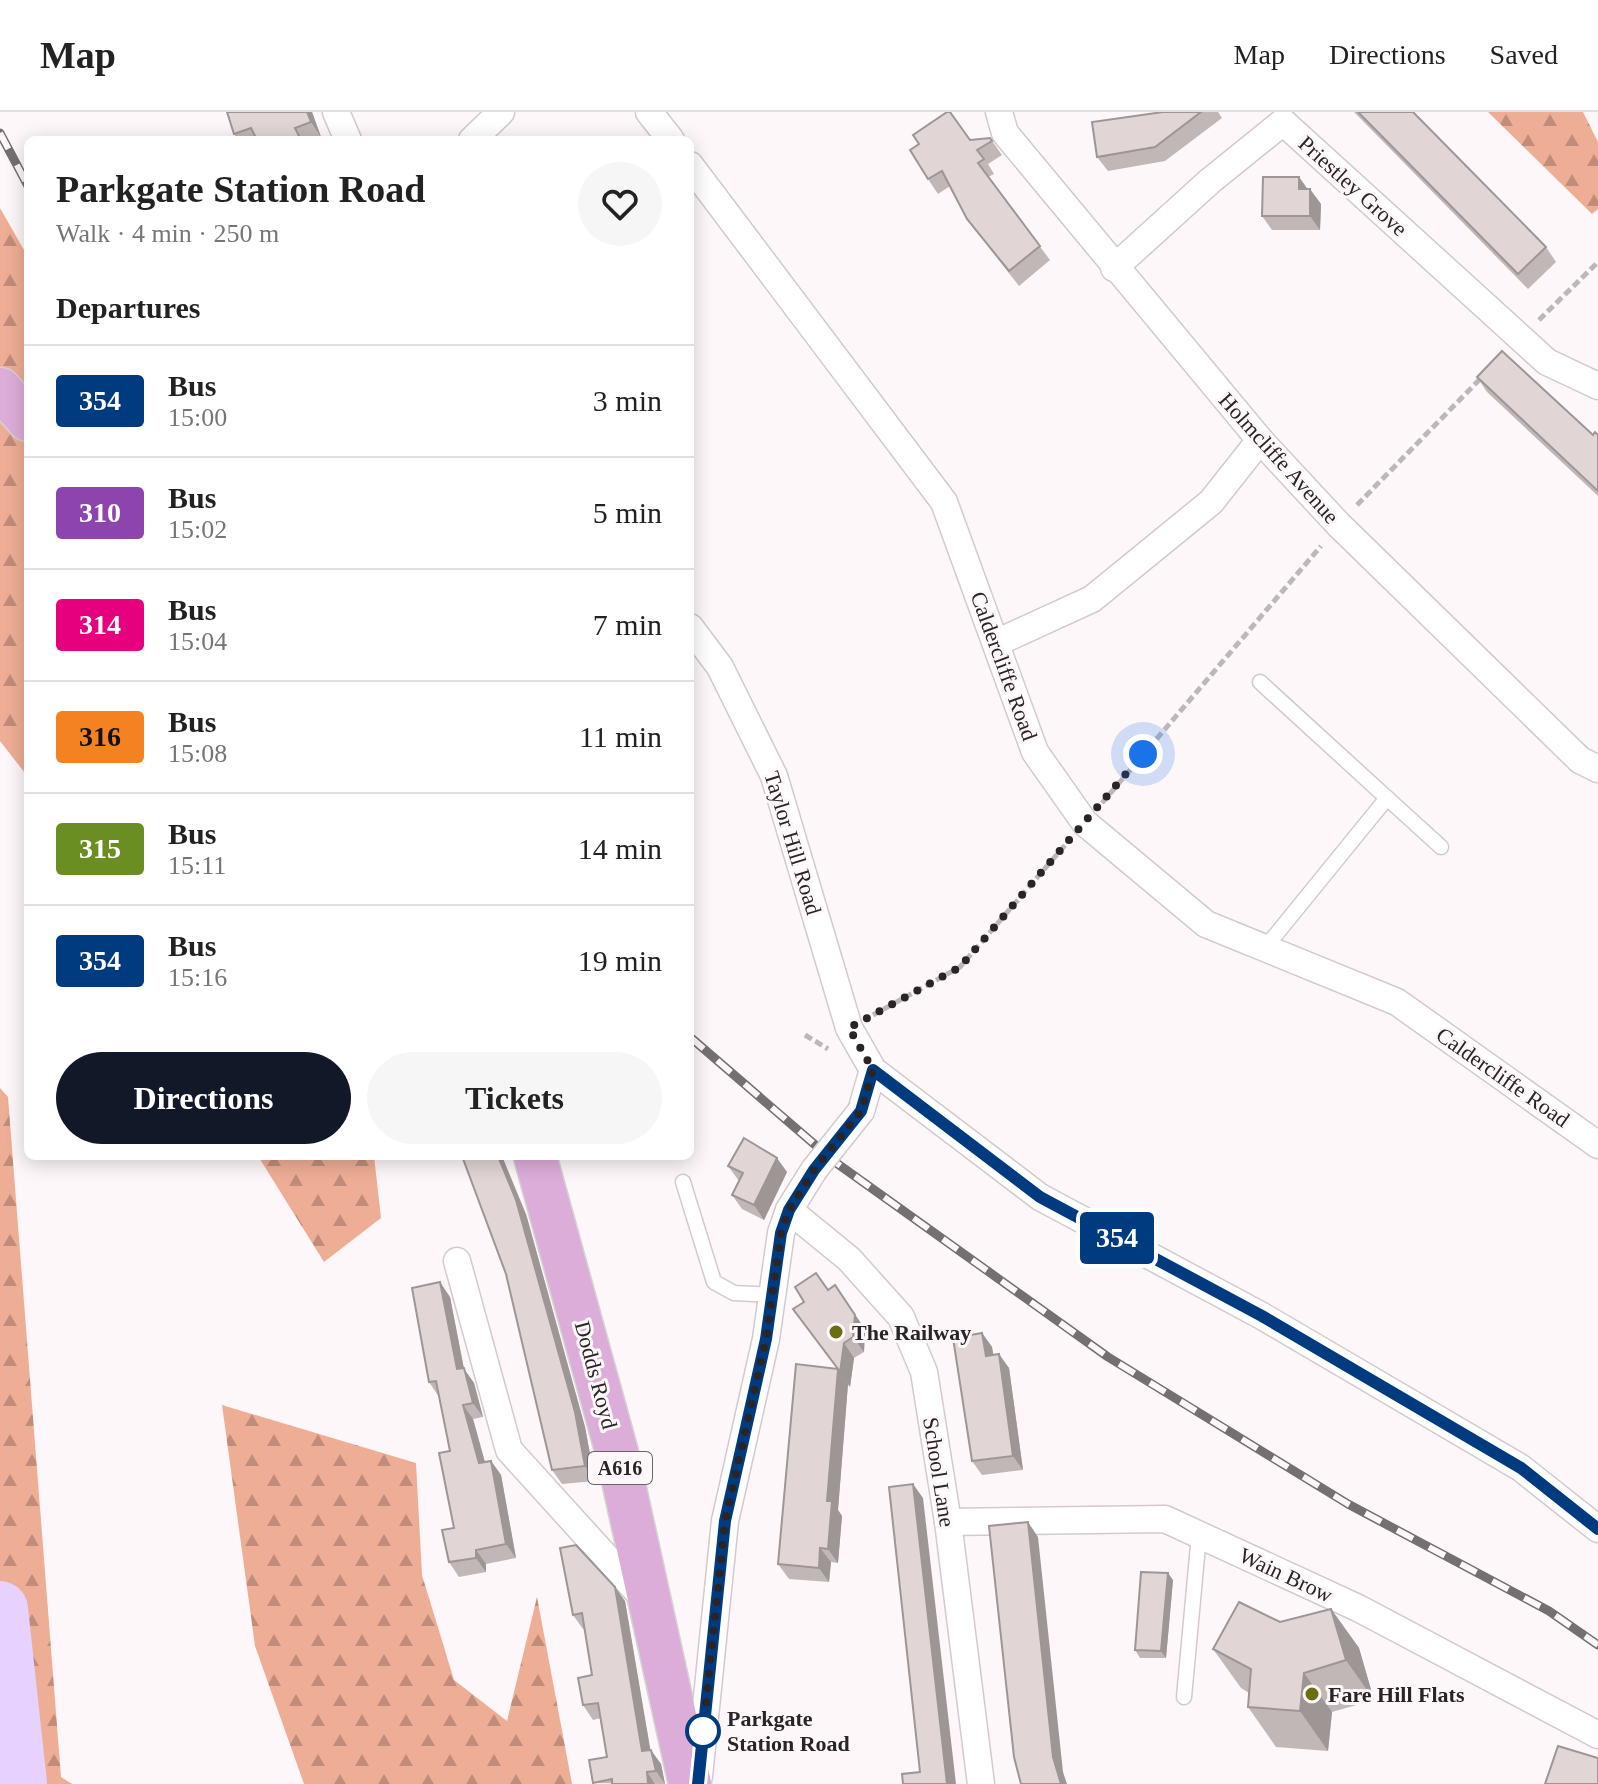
<!DOCTYPE html>
<html lang="en">
<head>
<meta charset="utf-8">
<style>
  body { margin:0; font-family:"Times New Roman",serif; background:#f6f6f6; color:#222; height:100vh; display:flex; flex-direction:column; font-size:30px; white-space:nowrap }
  * { box-sizing:border-box; margin:0 }
  p { font-size:26px; color:#767676 }
  .icon { flex:none; width:44px; height:44px; fill:none; stroke:currentColor; stroke-width:2; stroke-linecap:round; stroke-linejoin:round }
  .map { position:relative; flex:1; overflow:hidden }
  .drawer { position:absolute; left:24px; top:24px; width:670px; height:1024px; display:flex; flex-direction:column; background:#fff; border-radius:12px; box-shadow:0 4px 20px #0003 }
  .drawer>* { flex:none }
  .badge { padding:0 16px; border-radius:6px; font-size:28px; line-height:52px }
  .you { position:absolute; width:40px; height:40px; margin:-20px; border:6px solid #fff; border-radius:50%; background:#1a73e8; box-shadow:0 0 0 12px #1a73e833 }
  .map>.badge { position:absolute; translate:-50% -50%; box-shadow:0 0 0 4px #fff }
  h2 { padding:0 32px; font-size:30px; line-height:72px }
  .round { display:grid; place-items:center; flex:none; width:84px; height:84px; border-radius:42px; background:#f6f6f6 }
  .summary { display:flex; align-items:center; justify-content:space-between; height:136px; padding:0 32px }
  h1 { font-size:38px; font-weight:800; line-height:60px }
  .cta { display:flex; gap:16px; margin-top:auto; padding:16px 32px }
  .cta a { flex:1; height:92px; border-radius:48px; background:#111827; color:#fff; font-size:32px; font-weight:800; line-height:92px; text-align:center }
  .cta a+a { background:#f6f6f6; color:#222 }
  ul { padding:0; list-style:none }
  li { display:flex; align-items:center; gap:24px; height:112px; padding:0 32px; border-top:2px solid #e0e0e0 }
  li div { flex:1 }
  li b { display:block; font-size:30px }
  li em { font-style:normal }
  li .badge { min-width:88px; font-weight:700; text-align:center }
  header { display:flex; align-items:center; gap:48px; box-sizing:border-box; height:112px; padding:0 40px; background:#fff; border-bottom:2px solid #e0e0e0 }
  header strong { font-size:38px }
  nav { display:flex; gap:44px; margin-inline-start:auto; font-size:28px }
  .map>svg:first-child { display:block }
</style>
</head>
<body>
<header>
<strong>Map</strong>
<nav><a>Map</a><a>Directions</a><a>Saved</a></nav>
</header>
<div class="map">
<svg width="1598" height="1672" viewBox="0 0 1598 1672">
  <defs>
    <pattern id="forest-firs" width="22" height="20" patternUnits="userSpaceOnUse" patternTransform="scale(2)"><rect width="22" height="20" fill="#eeae96"/><path d="M5 1l3.5 6h-7zM16 11l3.5 6h-7z" fill="#c18d7a"/></pattern>
  </defs>
  <rect width="100%" height="100%" fill="#fef7fa"/>
  <!-- forest -->
  <g fill="url(#forest-firs)">
    <path d="M1488,0H1583L1598,30V97L1592,102Z"/>
    <path d="M0,96L28,145V665L0,629Z"/>
    <path d="M0,976L8,985L61,1665L72,1672H0Z"/>
    <path d="M258,1044H374L381,1106L324,1150Z"/>
    <path d="M222,1293L416,1351L422,1463L454,1568L507,1609L537,1485L572,1672H304L255,1534Z"/>
  </g>
  <g fill="none" stroke-linecap="round" stroke-linejoin="round">
    <!-- river -->
    <path stroke="#e7d1ff" stroke-width="56" d="M0,1497L19,1672"/>
    <!-- service casing -->
    <g stroke="#d4c9cd" stroke-width="17">
      <g id="service">
        <path d="M1260,570L1387,686L1265,836"/>
        <path d="M1387,686L1441,735"/>
        <path d="M683,1070L714,1170L734,1181L772,1183"/>
        <path d="M1184,1585L1199,1423"/>
      </g>
    </g>
    <!-- minor casing -->
    <g stroke="#d4c9cd" stroke-width="29">
      <g id="minor">
        <path d="M336,0L348,28"/>
        <path d="M649,0L671,28"/>
        <path d="M999,0L1005,21L1260,328L1338,412L1580,648L1598,657"/>
        <path d="M472,28L501,0"/>
        <path d="M690,53L944,390L1035,640L1085,711L1206,812L1397,890L1598,1033"/>
        <path d="M1114,156L1210,69L1283,10L1547,250L1598,274"/>
        <path d="M690,515L720,555L774,664L849,916L873,958L1040,1085L1262,1204L1521,1356L1598,1417"/>
        <path d="M996,531L1092,487L1211,390L1260,328"/>
        <path d="M861,999L873,958"/>
        <path d="M789,1098L849,1147L901,1205L924,1260L948,1410L981,1672"/>
        <path d="M457,1149L509,1338L646,1489"/>
        <path d="M948,1410L1165,1407L1358,1496L1598,1623"/>
        <path d="M699,1664L725,1409L766,1227L781,1121L789,1098L814,1058"/>
      </g>
    </g>
    <!-- primary casing -->
    <g stroke="#d4d3d4" stroke-width="45">
      <g id="primary">
        <path d="M0,277L28,308"/>
        <path d="M535,1044L617,1341L690,1672"/>
      </g>
    </g>
    <!-- path -->
    <g stroke="#bdb7b9" stroke-width="5" stroke-dasharray="8 4" stroke-linecap="butt">
      <path d="M1539,208L1598,150"/>
      <path d="M1357,393L1481,266"/>
      <path d="M1102,691L1321,434"/>
      <path d="M873,903L960,855L1066,732"/>
      <path d="M805,923L828,937"/>
    </g>
    <!-- service -->
    <use href="#service" stroke="#fff" stroke-width="14"/>
    <!-- minor -->
    <use href="#minor" stroke="#fff" stroke-width="26"/>
    <!-- primary -->
    <use href="#primary" stroke="#ddadd9" stroke-width="42"/>
    <!-- rail casing -->
    <g stroke="#746f71" stroke-width="9">
      <g id="rail">
        <path d="M0,21L28,74"/>
        <path d="M690,925L835,1050L1108,1245L1348,1392L1549,1499L1598,1533"/>
      </g>
    </g>
    <!-- rail -->
    <use href="#rail" stroke="#fef7fa" stroke-width="6" stroke-dasharray="18" stroke-linecap="butt"/>
    <!-- minor-bridge casing -->
    <g stroke="#d4c9cd" stroke-width="29" stroke-linecap="butt">
      <path id="minor-bridge" d="M814,1058L861,999"/>
    </g>
    <!-- minor-bridge -->
    <use href="#minor-bridge" stroke="#fff" stroke-width="26"/>
  </g>
  <!-- wall -->
  <g fill="#c2b7b7">
    <path d="M227,0H312L321,25L313,28H238L234,22Z"/>
    <path d="M1163,0H1218L1222,6L1165,49L1108,59L1097,45Z"/>
    <path d="M1354,0H1413L1546,135L1556,150L1528,177Z"/>
    <path d="M990,26L1002,43L988,52L994,62L988,65L1050,148L1019,174L967,107L950,74L938,82L928,67L970,28Z"/>
    <path d="M1299,65L1308,77L1321,92L1320,118H1272L1262,104Z"/>
    <path d="M1477,265L1593,323H1598V384L1487,280Z"/>
    <path d="M728,1054L787,1060L764,1108L742,1097L732,1083L739,1069Z"/>
    <path d="M526,1102L585,1315L595,1369L562,1372L552,1358Z"/>
    <path d="M828,1177L865,1217L864,1240L854,1246L850,1275L848,1272L838,1398L842,1404L838,1451L831,1450L829,1470L789,1467L778,1452L837,1257Z"/>
    <path d="M450,1185L464,1257L474,1271L483,1305L473,1307L485,1350L491,1349L501,1363L516,1446L486,1452V1460L459,1465L449,1450L454,1416L450,1339L439,1285L429,1270Z"/>
    <path d="M982,1221L992,1235L993,1242L1009,1256L1023,1358L982,1363L972,1349Z"/>
    <path d="M1173,1468L1166,1546H1140L1135,1538Z"/>
    <path d="M625,1489L650,1638L661,1652L665,1672L593,1671L607,1645L601,1606L593,1608L583,1593L592,1563L585,1517H583L573,1503Z"/>
    <path d="M1331,1497L1359,1536L1374,1588L1332,1600L1328,1639L1276,1635L1248,1595L1249,1581L1241,1576L1213,1537L1280,1510Z"/>
  </g>
  <!-- shaded-wall -->
  <g fill="#9e9595">
    <path d="M307,0H312L321,25L311,10Z"/>
    <path d="M1299,65L1309,80L1299,77Z"/>
    <path d="M1310,77L1321,92L1320,118L1310,104Z"/>
    <path d="M498,1044H502L526,1102L585,1315L595,1369L585,1354Z"/>
    <path d="M777,1046L787,1060L764,1108L754,1093Z"/>
    <path d="M440,1170L450,1185L464,1257L474,1271L483,1305L473,1291L457,1257Z"/>
    <path d="M835,1173L865,1217L864,1240L853,1225Z"/>
    <path d="M982,1221L992,1235L996,1258L986,1244Z"/>
    <path d="M844,1231L854,1246L850,1275L840,1261Z"/>
    <path d="M999,1242L1009,1256L1023,1358L1013,1344Z"/>
    <path d="M838,1258L848,1272L838,1398L842,1404L838,1451L828,1437L827,1389Z"/>
    <path d="M463,1293L473,1307L489,1365L479,1351Z"/>
    <path d="M491,1349L501,1363L516,1446L506,1432Z"/>
    <path d="M913,1372L923,1386L956,1672H947Z"/>
    <path d="M1028,1410L1038,1425L1063,1660L1067,1672H1061L1053,1645Z"/>
    <path d="M820,1436L831,1450L829,1470L819,1456Z"/>
    <path d="M476,1438L486,1452V1460L476,1446Z"/>
    <path d="M1168,1461L1173,1468L1166,1546L1161,1539Z"/>
    <path d="M615,1475L625,1489L653,1653L642,1639Z"/>
    <path d="M1331,1497L1359,1536L1374,1588L1346,1548Z"/>
    <path d="M1304,1561L1332,1600L1328,1639L1300,1599Z"/>
    <path d="M651,1638L661,1652L665,1672L656,1659Z"/>
    <path d="M647,1660L655,1672H648Z"/>
  </g>
  <!-- building -->
  <g fill="#e1d5d5" stroke="#9e9595" stroke-width="2">
    <path d="M227,0H307L311,10L295,16L301,28H257L251,16L234,22Z"/>
    <path d="M947,0H950L970,28L990,26L992,29L977,38L984,47L978,51L1040,134L1009,159L967,107L942,59L928,67L910,38L919,32L913,23Z"/>
    <path d="M1163,0H1201L1155,35L1097,45L1092,10Z"/>
    <path d="M1358,0H1413L1546,135L1518,162Z"/>
    <path d="M1263,65H1299V77H1310V104H1262Z"/>
    <path d="M1502,239L1593,323L1595,320L1598,323V379L1477,265Z"/>
    <path d="M744,1026L777,1046L754,1093L732,1083L743,1061L728,1054Z"/>
    <path d="M462,1044H498L516,1088L575,1300L585,1354L552,1358L506,1162Z"/>
    <path d="M816,1161L828,1178L835,1173L855,1203L853,1225L844,1231L840,1261L838,1258L827,1389H832L828,1437L820,1436L819,1456L778,1452L796,1252L838,1257L793,1197L804,1190L795,1175Z"/>
    <path d="M440,1170L457,1257L464,1256L473,1291L463,1293L479,1351L491,1349L506,1432L476,1438V1446L449,1450L442,1418L454,1416L439,1341L450,1339L436,1269L429,1270L412,1176Z"/>
    <path d="M982,1221L986,1244L999,1242L1013,1344L972,1349L953,1226Z"/>
    <path d="M913,1372L947,1672H903L902,1662L920,1660L889,1375Z"/>
    <path d="M1028,1410L1053,1645L1061,1672H1021L1014,1645L989,1414Z"/>
    <path d="M576,1433L615,1475L642,1639L651,1638L656,1659L647,1660L648,1672H612V1667L593,1671L589,1648L607,1645L598,1591L583,1593L578,1566L592,1563L582,1501L573,1503L560,1436Z"/>
    <path d="M1141,1460L1168,1461L1161,1539L1135,1538Z"/>
    <path d="M1239,1490L1280,1510L1331,1497L1346,1548L1304,1561L1300,1599L1248,1595L1251,1557L1213,1537Z"/>
    <path d="M1558,1634L1598,1646V1672H1545Z"/>
  </g>
  <g fill="none" stroke-linecap="round" stroke-linejoin="round">
    <!-- line casing -->
    <g stroke="#fff" stroke-width="18">
      <path id="line" d="M698,1672L725,1409L766,1227L781,1121L789,1098L814,1058L861,999L873,958L1040,1085L1262,1204L1521,1356L1598,1417"/>
    </g>
    <!-- line -->
    <use href="#line" stroke="#003b80" stroke-width="12"/>
    <!-- walk -->
    <path stroke="#292526" stroke-width="8" stroke-dasharray="0 14.4" d="M703,1619L725,1409L766,1227L781,1121L789,1098L814,1058L861,999L873,958L849,916L960,855L1143,642"/>
  </g>
  <!-- markers -->
  <g fill="#6a6d10" stroke="#fef7fa" stroke-width="3">
    <circle cx="836" cy="1220" r="8"/>
    <circle cx="1312" cy="1582" r="8"/>
  </g>
  <circle fill="#fff" stroke="#003b80" stroke-width="4" cx="703" cy="1619" r="16"/>
  <g text-anchor="middle" dominant-baseline="central" stroke-width="6" stroke-linejoin="round" paint-order="stroke">
    <!-- shield labels -->
    <rect fill="#fef7fa" stroke="#696466" stroke-width="2" x="588" y="1340" width="64" height="32" rx="6"/>
    <g font-size="20" font-weight="bold" fill="#292526">
      <text x="620" y="1356">A616</text>
    </g>
    <!-- street labels -->
    <g font-size="22" fill="#292526" stroke="#fef7fa">
      <text transform="translate(1353 74) rotate(42)">Priestley Grove</text>
      <text transform="translate(1279 346) rotate(48)">Holmcliffe Avenue</text>
      <text transform="translate(1004 554) rotate(70)">Caldercliffe Road</text>
      <text transform="translate(793 731) rotate(73)">Taylor Hill Road</text>
      <text transform="translate(1503 965) rotate(35)">Caldercliffe Road</text>
      <text transform="translate(596 1263) rotate(75)">Dodds Royd</text>
      <text transform="translate(939 1360) rotate(81)">School Lane</text>
      <text transform="translate(1286 1463) rotate(25)">Wain Brow</text>
    </g>
    <!-- poi labels -->
    <g font-size="22" font-weight="bold" fill="#292526" stroke="#fef7fa" text-anchor="start">
      <text x="852" y="1220">The Railway</text>
      <text x="1328" y="1582">Fare Hill Flats</text>
    </g>
    <!-- stop labels -->
    <g font-size="22" font-weight="bold" fill="#292526" stroke="#fef7fa" text-anchor="start">
      <text x="727" y="1606">Parkgate<tspan x="727" dy="25">Station Road</tspan></text>
    </g>
  </g>
</svg>
<div class="you" style="left:1143px;top:642px"></div>
<b class="badge" style="left:1117px;top:1126px;background:#003b80;color:#fff">354</b>
<section class="drawer">
<div class="summary"><div><h1>Parkgate Station Road</h1><p>Walk · 4 min · 250 m</p></div><a class="round"><svg class="icon" aria-label="heart" viewBox="0 0 24 24"><path d="M12 20l-8-8c-3-5 5-10 8-4 3-6 11-1 8 4z"/></svg></a></div>
<h2>Departures</h2>
<ul>
<li><span class="badge" style="background:#003b80;color:#fff">354</span><div><b>Bus</b><p>15:00</p></div><em>3 min</em></li>
<li><span class="badge" style="background:#8e44ad;color:#fff">310</span><div><b>Bus</b><p>15:02</p></div><em>5 min</em></li>
<li><span class="badge" style="background:#e6007e;color:#fff">314</span><div><b>Bus</b><p>15:04</p></div><em>7 min</em></li>
<li><span class="badge" style="background:#f58220;color:#111">316</span><div><b>Bus</b><p>15:08</p></div><em>11 min</em></li>
<li><span class="badge" style="background:#6b8e23;color:#fff">315</span><div><b>Bus</b><p>15:11</p></div><em>14 min</em></li>
<li><span class="badge" style="background:#003b80;color:#fff">354</span><div><b>Bus</b><p>15:16</p></div><em>19 min</em></li>
</ul>
<div class="cta"><a>Directions</a><a>Tickets</a></div>
</section>
</div>
</body>
</html>
